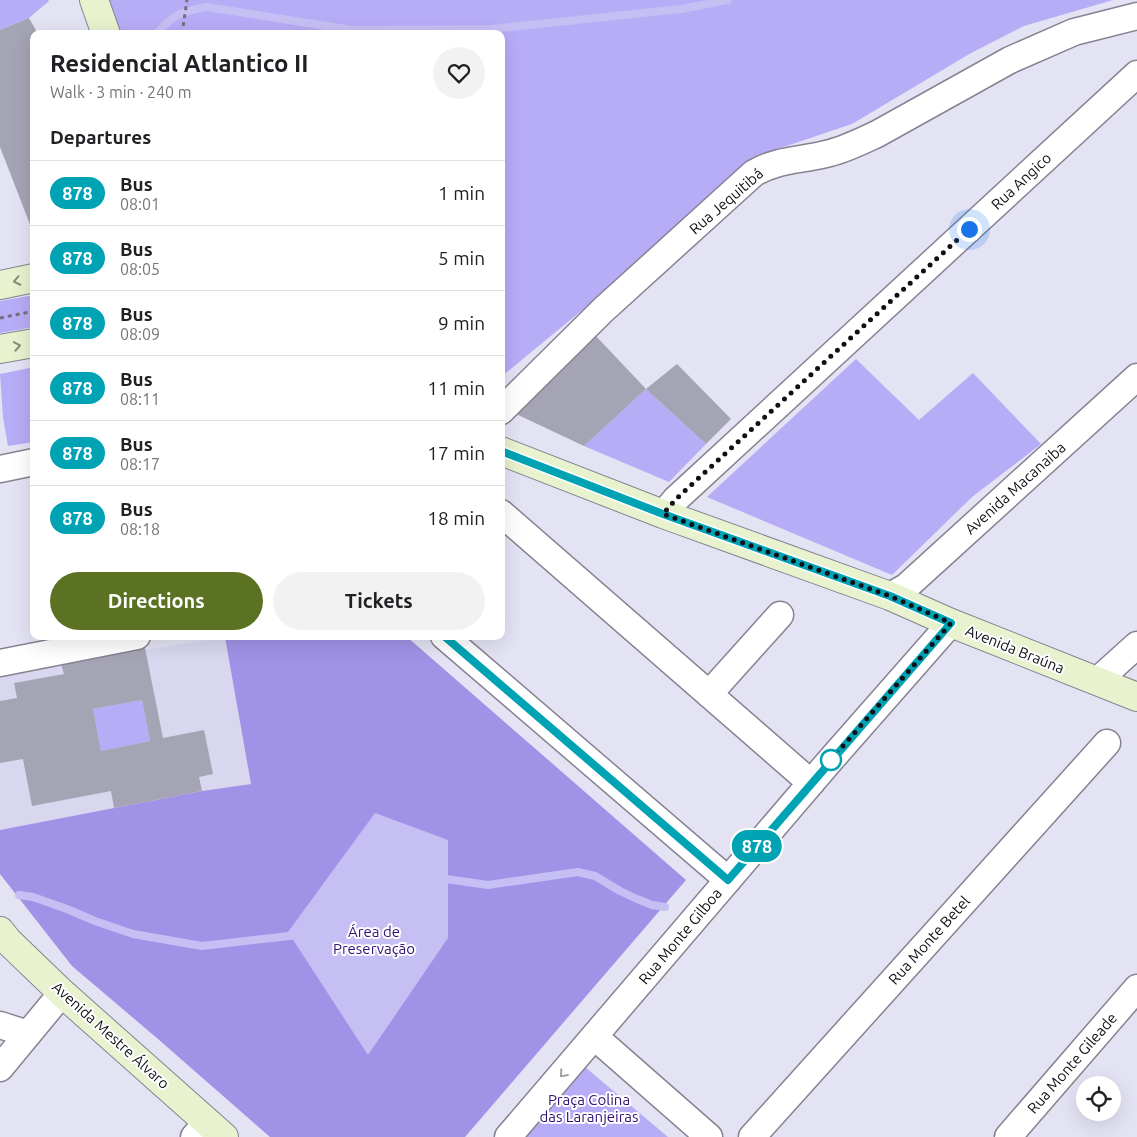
<!DOCTYPE html>
<html lang="en">
<head>
<meta charset="utf-8">
<style>
  body { margin:0; font-family:Ubuntu,sans-serif; background:#f2f2f2; color:#202124; height:100vh; display:flex; flex-direction:column; font-size:19px; white-space:nowrap }
  * { box-sizing:border-box; margin:0 }
  p { font-size:16px; color:#757577 }
  .icon { flex:none; width:28px; height:28px; fill:none; stroke:currentColor; stroke-width:2; stroke-linecap:round; stroke-linejoin:round }
  .map { position:relative; flex:1; overflow:hidden }
  .drawer { position:absolute; left:30px; top:30px; width:475px; height:610px; display:flex; flex-direction:column; background:#fff; border-radius:10px; box-shadow:0 5px 20px #0002 }
  .drawer>* { flex:none }
  .badge { padding:0 10px; border-radius:16px; font-size:18px; line-height:32px }
  .controls { position:absolute; left:1076px; top:1076px; display:grid; gap:10px }
  .controls a { display:grid; place-items:center; width:45px; height:45px; border-radius:50%; background:#fff; box-shadow:0 5px 20px #0002; font-size:25px }
  .you { position:absolute; width:25px; height:25px; margin:-12px; border:4px solid #fff; border-radius:50%; background:#1a73e8; box-shadow:0 0 0 8px #1a73e833 }
  .map>.badge { position:absolute; translate:-50% -50%; box-shadow:0 0 0 2px #fff }
  h2 { padding:0 20px; font-size:19px; line-height:45px }
  .round { display:grid; place-items:center; flex:none; width:52px; height:52px; border-radius:26px; background:#f2f2f2 }
  .overview { display:flex; align-items:center; justify-content:space-between; height:85px; padding:0 20px }
  h1 { font-size:24px; font-weight:700; line-height:38px }
  .action { display:flex; gap:10px; margin-top:auto; padding:10px 20px }
  .action a { flex:1; height:58px; border-radius:30px; background:#5c7223; color:#fff; font-size:20px; font-weight:700; line-height:58px; text-align:center }
  .action a+a { background:#f2f2f2; color:#202124 }
  ul { padding:0; list-style:none }
  li { display:flex; align-items:center; gap:15px; height:65px; padding:0 20px; border-top:1px solid #e0e0e0 }
  li div { flex:1 }
  li b { display:block; font-size:19px }
  li em { font-style:normal }
  li .badge { min-width:55px; font-weight:700; text-align:center }
  .map>svg:first-child { display:block }
</style>
</head>
<body>
<div class="map">
<svg width="1137" height="1137" viewBox="0 0 1137 1137">
  <rect width="100%" height="100%" fill="#e4e3f4"/>
  <!-- built -->
  <path fill="#d9d7ef" d="M225,637L252,784L202,791L0,830V674Z"/>
  <!-- green -->
  <g fill="#b7acf6">
    <path d="M0,0H48L49,1L29,18L0,30Z"/>
    <path d="M103,0H1113L1024,26L971,53L852,124L760,155L598,297L501,377V34H113Z"/>
    <path d="M34,295V327L0,333V301Z"/>
    <path d="M856,359L919,420L973,373L1041,444L972,497L892,575L707,497Z"/>
    <path d="M34,367V442L8,446L3,417L0,374Z"/>
    <path d="M646,389L706,444L669,482L584,446Z"/>
    <path d="M142,700L150,741L101,751L93,709Z"/>
    <path d="M585,1067L668,1137H526Z"/>
  </g>
  <!-- forest -->
  <path fill="#a093e7" d="M232,636H406L686,880L465,1137H270L158,1039L72,966L0,874V830L202,791L251,784L225,637Z"/>
  <!-- water -->
  <path fill="#c6bff4" d="M375,813L448,840V938L368,1055L288,932Z"/>
  <g fill="none" stroke-linecap="round" stroke-linejoin="round">
    <!-- stream -->
    <g stroke="#c6bff4" stroke-width="8">
      <path d="M156,34C174,14 182,11 207,7L352,30L491,29L681,9L728,0"/>
      <path d="M439,878L488,885L578,872L595,876L620,891L637,899L652,905L665,907"/>
      <path d="M19,895L33,897L67,909L95,921L133,934L202,946L298,935"/>
    </g>
  </g>
  <!-- building -->
  <g fill="#a5a4b4" fill-rule="evenodd">
    <path d="M29,18L38,34H34V227H31L0,147V30Z"/>
    <path d="M594,334L646,389L584,446L516,414Z"/>
    <path d="M677,364L731,419L706,444L646,389Z"/>
    <path d="M145,648L163,738L204,730L213,774L199,777L202,791L114,808L111,791L32,806L23,759L0,763V701L17,698L14,683L64,674L61,664ZM142,700L150,741L101,751L93,709Z"/>
  </g>
  <g fill="none" stroke-linecap="round" stroke-linejoin="round">
    <!-- street casing -->
    <g stroke="#858392" stroke-width="29">
      <g id="street">
        <path d="M501,411L603,310L754,173C781,158 801,161 830,153C846,149 862,141 877,134L1010,60L1074,32L1137,16"/>
        <path d="M0,469L34,462"/>
        <path d="M501,513L811,783"/>
        <path d="M663,514L676,499L1137,74"/>
        <path d="M890,596L906,587L1137,377"/>
        <path d="M444,636L728,880"/>
        <path d="M0,663L137,636"/>
        <path d="M1097,681L1137,645"/>
        <path d="M709,694L780,615"/>
        <path d="M0,1025L28,1034"/>
        <path d="M595,1037L709,1137"/>
        <path d="M0,1068L62,993"/>
        <path d="M194,1137L207,1122"/>
        <path d="M508,1137L828,763L951,623"/>
        <path d="M752,1137L1107,743"/>
        <path d="M1008,1137L1137,988"/>
      </g>
    </g>
    <!-- secondary casing -->
    <g stroke="#858392" stroke-width="30">
      <g id="secondary">
        <path d="M94,0L106,34"/>
        <path d="M0,285L34,278"/>
        <path d="M0,349L34,343"/>
        <path d="M501,451L663,514L890,596L951,623L1137,697"/>
        <path d="M0,931L8,941L62,993L224,1137"/>
      </g>
    </g>
    <!-- path -->
    <g stroke="#71707c" stroke-width="3" stroke-dasharray="4 4" stroke-linecap="butt">
      <path d="M182,34L187,0"/>
      <path d="M0,318L34,311"/>
    </g>
    <!-- street -->
    <use href="#street" stroke="#fff" stroke-width="26"/>
    <!-- secondary -->
    <use href="#secondary" stroke="#e8f2ce" stroke-width="28"/>
  </g>
  <!-- one-way arrows -->
  <defs><path id="oneway-chevron" d="M-2-3.5L2.5 0L-2 3.5" fill="none" stroke-width="1.6" stroke-linecap="round" stroke-linejoin="round" transform="scale(1.25)"/></defs>
  <g stroke="#878c7b">
    <use href="#oneway-chevron" transform="translate(17 281) rotate(168)"/>
    <use href="#oneway-chevron" transform="translate(17 346) rotate(-11)"/>
  </g>
  <use stroke="#9f9fa1" href="#oneway-chevron" transform="translate(563 1074) rotate(131)"/>
  <g fill="none" stroke-linecap="round" stroke-linejoin="round">
    <!-- line casing -->
    <g stroke="#fff" stroke-width="11">
      <path id="line" d="M444,636L728,880L951,623L890,596L663,514L501,451"/>
    </g>
    <!-- line -->
    <use href="#line" stroke="#00a3b4" stroke-width="8"/>
    <!-- walk -->
    <path stroke="#100f15" stroke-width="5" stroke-dasharray="0 9" d="M831,760L828,763L951,623L890,596L663,514L676,499L969,229"/>
  </g>
  <!-- markers -->
  <circle fill="#fff" stroke="#00a3b4" stroke-width="2.5" cx="831" cy="760" r="10"/>
  <g text-anchor="middle" dominant-baseline="central" stroke-width="4" stroke-linejoin="round" paint-order="stroke">
    <!-- street labels -->
    <g font-size="15" fill="#100f15" stroke="#fff">
      <text transform="translate(1021 181) rotate(-43)">Rua Angico</text>
      <text transform="translate(726 201) rotate(-41)">Rua Jequitibá</text>
      <text transform="translate(1015 488) rotate(-42)">Avenida Macanaiba</text>
      <text transform="translate(1015 649) rotate(22)">Avenida Braúna</text>
      <text transform="translate(680 936) rotate(-50)">Rua Monte Gilboa</text>
      <text transform="translate(929 940) rotate(-48)">Rua Monte Betel</text>
      <text transform="translate(111 1035) rotate(42)">Avenida Mestre Álvaro</text>
      <text transform="translate(1072 1063) rotate(-49)">Rua Monte Gileade</text>
    </g>
    <!-- park labels -->
    <g font-size="15" fill="#331073" stroke="#fff">
      <text x="374" y="931">Área de<tspan x="374" dy="17">Preservação</tspan></text>
      <text x="589" y="1099">Praça Colina<tspan x="589" dy="17">das Laranjeiras</tspan></text>
    </g>
  </g>
</svg>
<div class="controls">
<a><svg class="icon" aria-label="locate" viewBox="0 0 24 24"><circle cx="12" cy="12" r="6"/><path d="M12 2v4M12 18v4M2 12h4M18 12h4"/></svg></a>
</div>
<div class="you" style="left:969px;top:229px"></div>
<b class="badge" style="left:757px;top:846px;background:#00a3b4;color:#fff">878</b>
<section class="drawer">
<div class="overview"><div><h1>Residencial Atlantico II</h1><p>Walk · 3 min · 240 m</p></div><a class="round"><svg class="icon" aria-label="heart" viewBox="0 0 24 24"><path d="M12 20l-8-8c-3-5 5-10 8-4 3-6 11-1 8 4z"/></svg></a></div>
<h2>Departures</h2>
<ul>
<li><span class="badge" style="background:#00a3b4;color:#fff">878</span><div><b>Bus</b><p>08:01</p></div><em>1 min</em></li>
<li><span class="badge" style="background:#00a3b4;color:#fff">878</span><div><b>Bus</b><p>08:05</p></div><em>5 min</em></li>
<li><span class="badge" style="background:#00a3b4;color:#fff">878</span><div><b>Bus</b><p>08:09</p></div><em>9 min</em></li>
<li><span class="badge" style="background:#00a3b4;color:#fff">878</span><div><b>Bus</b><p>08:11</p></div><em>11 min</em></li>
<li><span class="badge" style="background:#00a3b4;color:#fff">878</span><div><b>Bus</b><p>08:17</p></div><em>17 min</em></li>
<li><span class="badge" style="background:#00a3b4;color:#fff">878</span><div><b>Bus</b><p>08:18</p></div><em>18 min</em></li>
</ul>
<div class="action"><a>Directions</a><a>Tickets</a></div>
</section>
</div>
</body>
</html>
